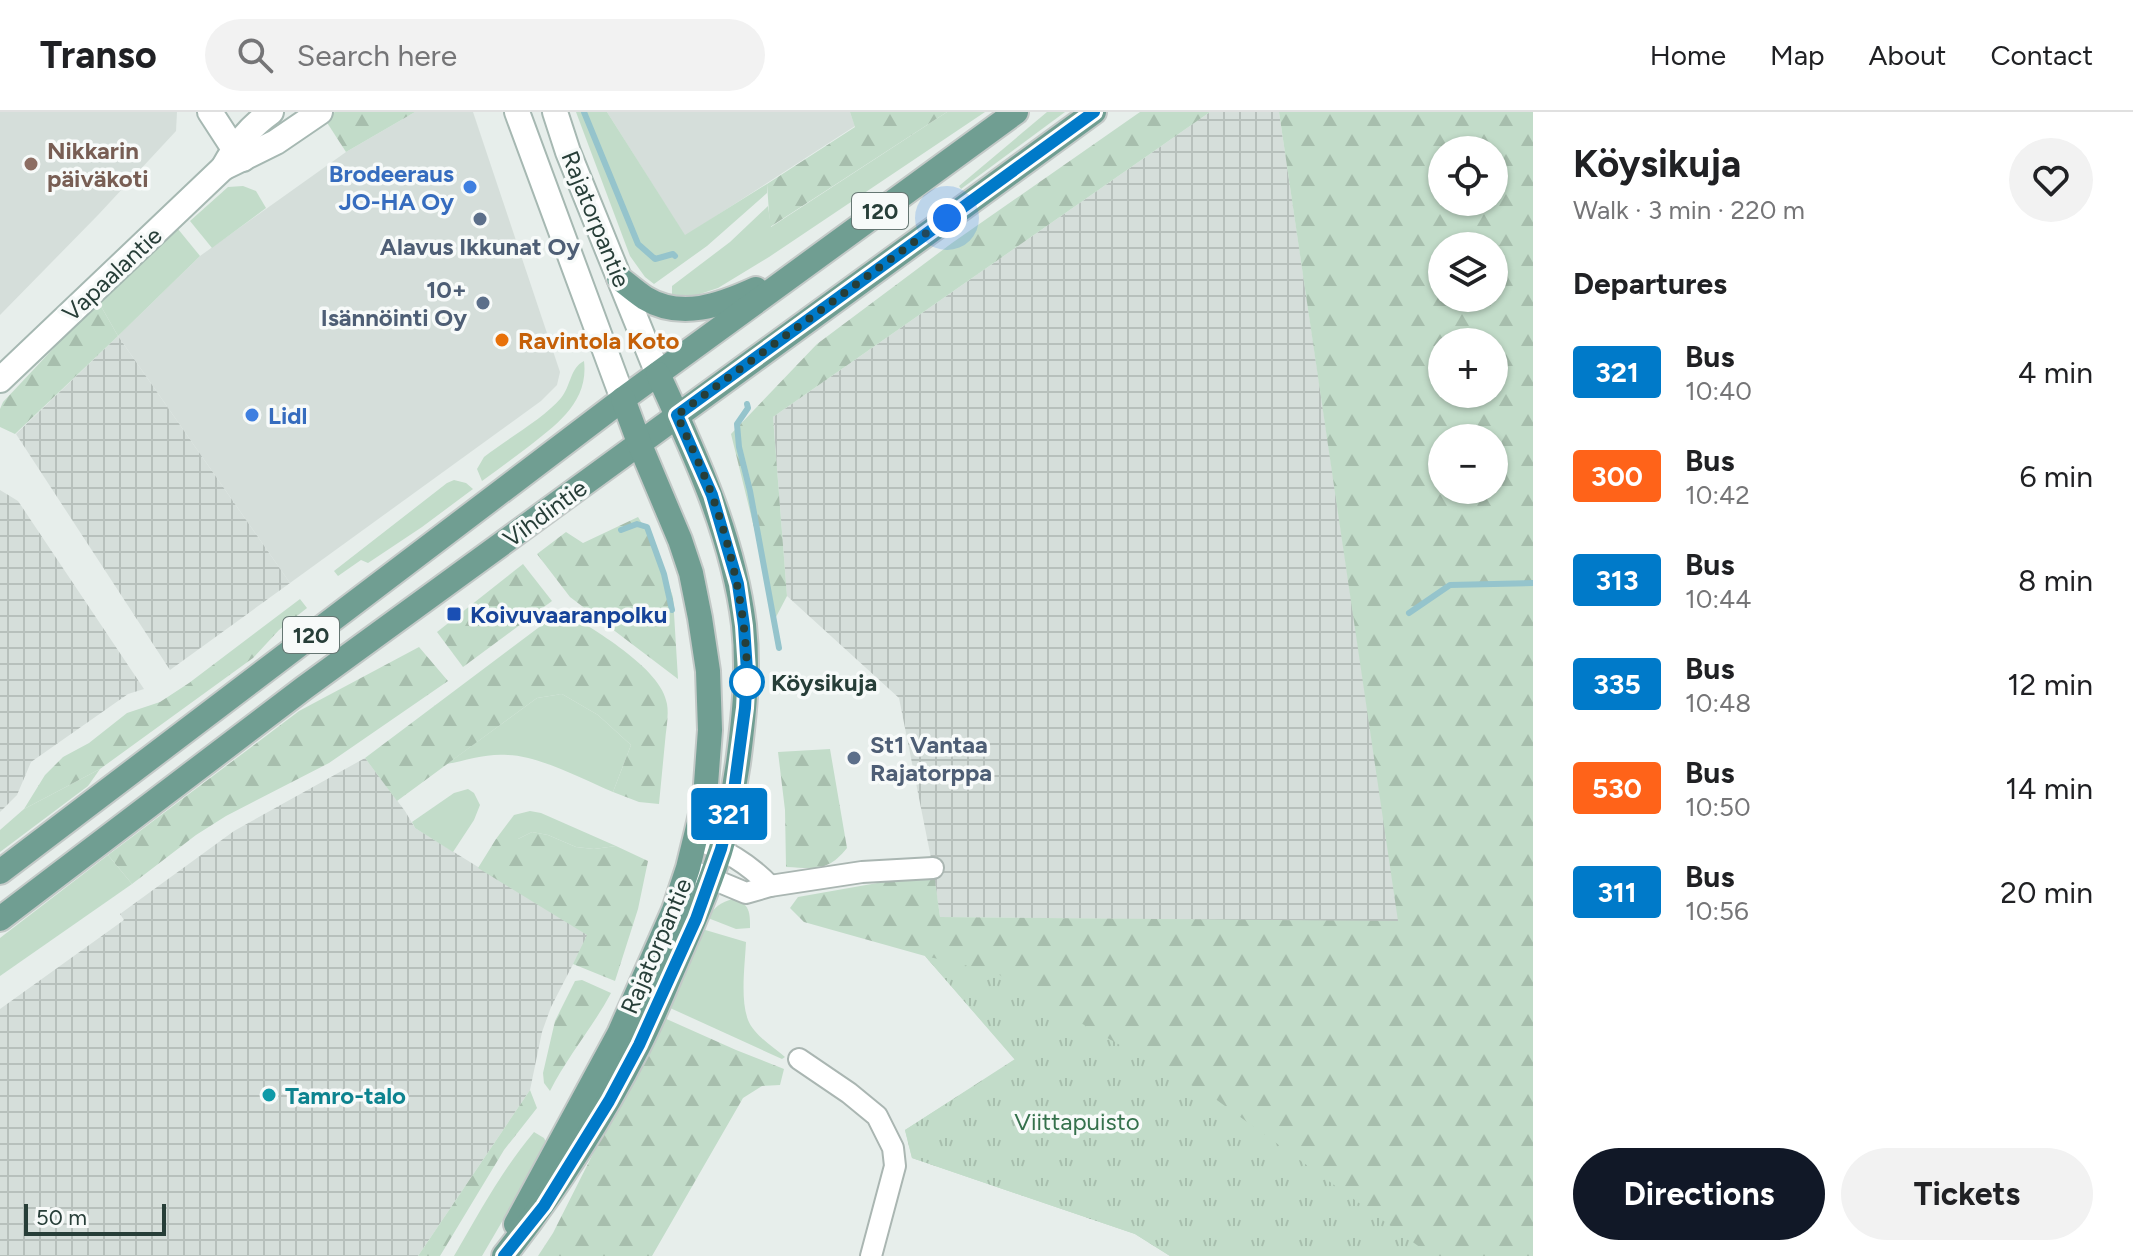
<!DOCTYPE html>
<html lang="en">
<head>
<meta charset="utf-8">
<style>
  body { margin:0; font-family:Figtree,sans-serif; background:#f2f2f2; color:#202124; height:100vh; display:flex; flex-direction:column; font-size:30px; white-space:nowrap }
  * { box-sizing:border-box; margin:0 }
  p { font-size:26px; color:#757577 }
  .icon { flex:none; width:44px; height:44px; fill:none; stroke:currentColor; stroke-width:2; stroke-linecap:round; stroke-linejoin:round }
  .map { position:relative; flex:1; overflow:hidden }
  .side { display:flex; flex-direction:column; background:#fff; width:600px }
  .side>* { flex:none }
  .badge { padding:0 16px; border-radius:6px; font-size:28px; line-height:52px }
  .tools { position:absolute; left:1428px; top:24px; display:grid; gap:16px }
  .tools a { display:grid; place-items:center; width:80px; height:80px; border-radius:50%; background:#fff; box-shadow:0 2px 6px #0004; font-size:40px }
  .scale { position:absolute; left:24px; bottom:20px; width:142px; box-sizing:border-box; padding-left:8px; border:4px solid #273e38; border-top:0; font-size:22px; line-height:28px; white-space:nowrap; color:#273e38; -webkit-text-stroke:6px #f7faf9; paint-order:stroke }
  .you { position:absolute; width:40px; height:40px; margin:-20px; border:6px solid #fff; border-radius:50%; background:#1a73e8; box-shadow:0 0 0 12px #1a73e833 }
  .map>.badge { position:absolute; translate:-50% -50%; box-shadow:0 0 0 4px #fff }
  h2 { padding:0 40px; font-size:30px; line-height:72px }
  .round { display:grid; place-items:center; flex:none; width:84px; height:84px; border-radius:42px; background:#f2f2f2 }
  .overview { display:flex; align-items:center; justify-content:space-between; height:136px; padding:0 40px }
  h1 { font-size:38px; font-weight:700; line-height:60px }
  .button { display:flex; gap:16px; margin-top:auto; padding:16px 40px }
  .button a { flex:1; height:92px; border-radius:48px; background:#111827; color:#fff; font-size:32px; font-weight:700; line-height:92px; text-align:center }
  .button a+a { background:#f2f2f2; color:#202124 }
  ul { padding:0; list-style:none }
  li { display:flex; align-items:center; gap:24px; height:104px; padding:0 40px }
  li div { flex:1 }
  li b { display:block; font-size:30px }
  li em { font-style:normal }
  li .badge { min-width:88px; font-weight:700; text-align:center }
  header { display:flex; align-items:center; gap:48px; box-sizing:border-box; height:112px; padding:0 40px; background:#fff; border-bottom:2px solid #e0e0e0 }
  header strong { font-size:38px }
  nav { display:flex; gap:44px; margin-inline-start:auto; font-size:28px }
  .search { width:560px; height:72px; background:#f2f2f2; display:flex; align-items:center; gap:20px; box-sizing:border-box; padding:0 28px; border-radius:44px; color:#757577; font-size:30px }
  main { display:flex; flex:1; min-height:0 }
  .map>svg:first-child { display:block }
</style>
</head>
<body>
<header>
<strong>Transo</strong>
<div class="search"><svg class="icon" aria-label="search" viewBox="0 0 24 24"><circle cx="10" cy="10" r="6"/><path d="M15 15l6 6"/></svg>Search here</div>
<nav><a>Home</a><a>Map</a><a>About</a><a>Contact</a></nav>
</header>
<main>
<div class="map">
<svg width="1533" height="1144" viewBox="0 0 1533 1144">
  <defs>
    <pattern id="industrial-grid" width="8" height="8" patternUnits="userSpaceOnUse" patternTransform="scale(2)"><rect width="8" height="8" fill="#d5deda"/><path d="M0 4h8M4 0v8" fill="none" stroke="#b7c0bc"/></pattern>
    <pattern id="forest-firs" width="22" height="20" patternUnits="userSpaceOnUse" patternTransform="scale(2)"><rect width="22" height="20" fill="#c2dcc9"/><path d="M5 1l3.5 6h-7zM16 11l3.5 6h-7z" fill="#a7bead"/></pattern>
    <pattern id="park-tufts" width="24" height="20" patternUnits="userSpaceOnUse" patternTransform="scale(2)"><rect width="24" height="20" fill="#c2dcc9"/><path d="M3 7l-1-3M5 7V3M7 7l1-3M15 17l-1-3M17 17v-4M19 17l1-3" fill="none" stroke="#a7bead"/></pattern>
  </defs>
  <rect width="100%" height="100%" fill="#e7eeeb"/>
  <!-- built -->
  <g fill="#d5deda">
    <path d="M0,0H177L176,19L98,103L0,203Z"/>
    <path d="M415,0H473L560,260L557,273L541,289L290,471L118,224L200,144L346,40Z"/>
    <path d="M607,0H850L855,14L685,124Z"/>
  </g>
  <!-- industrial -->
  <g fill="url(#industrial-grid)">
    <path d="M1210,0H1279L1399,810L940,805L933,756L899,586L787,484L773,305Z"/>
    <path d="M118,224L290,471L170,558L16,322Z"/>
    <path d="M0,378L18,389L144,577L128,582L31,650L17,683L0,700Z"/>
    <path d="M365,646L405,699L415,716L588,823L551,895L542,920L530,978L418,1144H0V897L124,808L120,802L234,719Z"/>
  </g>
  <!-- grass -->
  <g fill="#c2dcc9">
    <path d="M576,0H607L685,123L767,72V81L707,134L654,172L645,165L630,144Z"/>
    <path d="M947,0H985L769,145L718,176L688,186L672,184V174L730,130L768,94L771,115Z"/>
    <path d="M1047,0H1065L961,77L959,74Z"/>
    <path d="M243,74L256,79L266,96L212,136L190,109L228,75Z"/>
    <path d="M178,117L200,144L118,224L98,189Z"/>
    <path d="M584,249C589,290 556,313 528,335C513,346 498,358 482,369L477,357L484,345C507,327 543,307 561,286C571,274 570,256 584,249Z"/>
    <path d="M454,368L466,371L473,377L422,415L368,451L361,448L338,464L334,459L447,371Z"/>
    <path d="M562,582L598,603L631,633L613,680C584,668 540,644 508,643C488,641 467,648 447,652L537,586Z"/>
    <path d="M100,657L88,674L0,740V718L24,697Z"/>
    <path d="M468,677L474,681L480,693L474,708L453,740L415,716L412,710L454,681Z"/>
    <path d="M530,699L541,701L616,734L594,737L576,735L548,723L532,720L518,727H496L514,703Z"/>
    <path d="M108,743L132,772L0,864V826Z"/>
    <path d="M733,787C750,791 750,801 750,816L736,817L708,806C714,795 721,790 733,787Z"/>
    <path d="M702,817L746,830C745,852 740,887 748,908C754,923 773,935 785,945L782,947L668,895Z"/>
    <path d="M534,1020L544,1026L546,1030L542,1041L482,1144H454C479,1101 502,1058 534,1020Z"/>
  </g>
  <!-- forest -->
  <g fill="url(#forest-firs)" fill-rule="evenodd">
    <path d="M335,0H415L346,40L324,6Z"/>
    <path d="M850,0H947L770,115L767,72L855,15Z"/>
    <path d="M1140,0H1210L773,305L787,484L776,505L731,322L817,232L952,131Z"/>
    <path d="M1279,0H1533V1144H1170L1135,1122L912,1046L905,1018L1015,947L925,844L804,810L790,796L798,785L934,761L940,805L1398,809ZM1442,38H1494V90H1442ZM1442,134H1494V186H1442ZM1442,230H1494V282H1442ZM1442,326H1494V378H1442Z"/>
    <path d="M98,189L118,224L15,322L0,315V297L3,290Z"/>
    <path d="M638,405L655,432L673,485L678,567L570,485L537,442L566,420L583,431Z"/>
    <path d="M523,452L552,489L463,555L437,520Z"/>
    <path d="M300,487L307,496L279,518L253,546L100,657L24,697L45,663L63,645L89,631L127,601L160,590L189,571Z"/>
    <path d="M562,498C591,516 662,556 667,592C669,604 666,617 665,630C663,651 661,671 659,692L639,690L613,680L631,633L598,603L562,582L537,586L397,689L365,646Z"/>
    <path d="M419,535L448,569L329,651L226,704L196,723L132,772L108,743L299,599Z"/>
    <path d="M830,637L847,736C827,761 814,756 786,755L785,698L778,640Z"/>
    <path d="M532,720L548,723L576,735L594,737L616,734L648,749L638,797L615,869L573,852L587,823L478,756L496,727H518Z"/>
    <path d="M582,868L611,881C593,915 567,945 550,979L544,971L543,961L555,909L575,869Z"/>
    <path d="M662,905L736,938L784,957L780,973L762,974L743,986L652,1144H538L553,1121Z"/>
    <path d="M530,978L537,996L504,1038L440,1144H418Z"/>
  </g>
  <!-- park -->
  <path fill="url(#park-tufts)" d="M925,844L995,860L1031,883L1214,986L1432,1144H1170L1135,1122L912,1046L905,1018L1015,948Z"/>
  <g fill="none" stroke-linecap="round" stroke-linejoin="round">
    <!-- stream -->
    <g stroke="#95c4cc" stroke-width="6">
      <path d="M584,0L638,132L655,147L673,142L675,144"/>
      <path d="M747,292L748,296L737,312L739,335L750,379L779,536"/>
      <path d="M621,418L637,412L647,415L664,462L672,498"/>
      <path d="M1409,501L1450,473L1533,471"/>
    </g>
    <!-- street casing -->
    <g stroke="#aab6b2" stroke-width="24">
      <g id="street">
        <path d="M695,727C725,738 748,751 770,774"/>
        <path d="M698,761L746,781L770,774L862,760L933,756"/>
        <path d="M799,947L849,981L877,1004L893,1036L895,1054L871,1144"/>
      </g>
    </g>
    <!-- secondary casing -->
    <g stroke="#a6b8b2" stroke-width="28">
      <g id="secondary">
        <path d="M210,0L234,37L243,47"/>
        <path d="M517,0L623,287"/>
        <path d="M555,0L568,40L658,262"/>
        <path d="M223,56L276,30L320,0"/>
        <path d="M0,268L223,56C237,31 249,16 271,0"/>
      </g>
    </g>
    <!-- primary casing -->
    <g stroke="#c3c9c7" stroke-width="28">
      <g id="primary">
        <path d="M619,166C628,173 636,180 645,186C681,208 721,193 756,177"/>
        <path d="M0,760L623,287L1016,0"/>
        <path d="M0,807L304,576L1094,0"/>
        <path d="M516,1112L619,922L674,798L688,756L705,686L710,618L708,559L700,506L691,461L680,428L640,333L623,287"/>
        <path d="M504,1144C555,1079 600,1009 638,935C650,912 660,888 670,864C688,823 706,783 720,740C729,711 733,681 738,651C744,605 749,560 744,513C733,424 695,342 658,262"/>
      </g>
    </g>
    <!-- street -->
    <use href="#street" stroke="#fff" stroke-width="20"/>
    <!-- secondary -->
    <use href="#secondary" stroke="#fff" stroke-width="24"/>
    <!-- primary -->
    <use href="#primary" stroke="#709e92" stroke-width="24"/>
  </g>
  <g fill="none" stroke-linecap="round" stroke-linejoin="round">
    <!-- line casing -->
    <g stroke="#fff" stroke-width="18">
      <path id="line" d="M504,1144L544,1094L609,989L639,933L696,807L721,737L732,693L745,596L747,559L744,514L738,472L712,383L677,303L1094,0"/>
    </g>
    <!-- line -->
    <use href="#line" stroke="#007ac9" stroke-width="12"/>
    <!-- walk -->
    <path stroke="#273e38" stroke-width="8" stroke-dasharray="0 14.4" d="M747,570V572C748,510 733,442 712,383C702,356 689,330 677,303L947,106"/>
  </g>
  <!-- markers -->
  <circle fill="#8d6e63" stroke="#f7faf9" stroke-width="3" cx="31" cy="52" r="8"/>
  <g fill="#3f7fe0" stroke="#f7faf9" stroke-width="3">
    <circle cx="470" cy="75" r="8"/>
    <circle cx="252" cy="303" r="8"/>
  </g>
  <g fill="#5c6f8a" stroke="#f7faf9" stroke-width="3">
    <circle cx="480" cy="107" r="8"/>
    <circle cx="483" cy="191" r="8"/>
    <circle cx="854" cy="646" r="8"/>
  </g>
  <circle fill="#e8710a" stroke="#f7faf9" stroke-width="3" cx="502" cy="228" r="8"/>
  <rect fill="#1a4fb4" stroke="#f7faf9" stroke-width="3" x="446" y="494" width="16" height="16" rx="4"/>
  <circle fill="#fff" stroke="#007ac9" stroke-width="4" cx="747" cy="570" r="16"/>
  <circle fill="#0f9aa8" stroke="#f7faf9" stroke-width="3" cx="269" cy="983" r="8"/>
  <g text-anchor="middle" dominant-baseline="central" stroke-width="7" stroke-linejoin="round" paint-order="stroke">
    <!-- shield labels -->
    <g fill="#f7faf9" stroke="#657672" stroke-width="2">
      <rect x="852" y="81" width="56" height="36" rx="6"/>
      <rect x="283" y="505" width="56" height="36" rx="6"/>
    </g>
    <g font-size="22" font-weight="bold" fill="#273e38">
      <text x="880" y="99">120</text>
      <text x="311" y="523">120</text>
    </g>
    <!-- education labels -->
    <g font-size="24" font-weight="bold" fill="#785e54" stroke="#f7faf9" text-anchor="start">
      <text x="47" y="38">Nikkarin<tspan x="47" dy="28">päiväkoti</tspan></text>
    </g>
    <!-- shop labels -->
    <g font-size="24" font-weight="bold" fill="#366cbe" stroke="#f7faf9" text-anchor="end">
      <text x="454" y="61">Brodeeraus<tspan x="454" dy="28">JO-HA Oy</tspan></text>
      <text x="268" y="303" text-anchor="start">Lidl</text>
    </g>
    <!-- street labels -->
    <g font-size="24" fill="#273e38" stroke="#f7faf9">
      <text transform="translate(596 107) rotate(68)">Rajatorpantie</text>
      <text transform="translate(112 162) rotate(-43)">Vapaalantie</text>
      <text transform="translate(545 401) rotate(-36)">Vihdintie</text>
      <text transform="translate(656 834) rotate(-67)">Rajatorpantie</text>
    </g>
    <!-- service labels -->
    <g font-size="24" font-weight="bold" fill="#4e5e75" stroke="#f7faf9">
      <text x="480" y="134">Alavus Ikkunat Oy</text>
      <text x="467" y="177" text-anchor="end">10+<tspan x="467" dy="28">Isännöinti Oy</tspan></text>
      <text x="870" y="632" text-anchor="start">St1 Vantaa<tspan x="870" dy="28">Rajatorppa</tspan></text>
    </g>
    <!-- food labels -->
    <g font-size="24" font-weight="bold" fill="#c56008" stroke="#f7faf9" text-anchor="start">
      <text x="518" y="228">Ravintola Koto</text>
    </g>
    <!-- transit labels -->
    <g font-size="24" font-weight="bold" fill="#164399" stroke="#f7faf9" text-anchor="start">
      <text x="470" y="502">Koivuvaaranpolku</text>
    </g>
    <!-- stop labels -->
    <g font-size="24" font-weight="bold" fill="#273e38" stroke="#f7faf9" text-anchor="start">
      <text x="771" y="570">Köysikuja</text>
    </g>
    <!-- culture labels -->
    <g font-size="24" font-weight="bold" fill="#0d838f" stroke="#f7faf9" text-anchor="start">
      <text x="285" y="983">Tamro-talo</text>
    </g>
    <!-- park labels -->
    <g font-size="24" fill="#35714c" stroke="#f7faf9">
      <text x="1077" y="1009">Viittapuisto</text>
    </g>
  </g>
</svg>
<div class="tools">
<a><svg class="icon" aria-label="locate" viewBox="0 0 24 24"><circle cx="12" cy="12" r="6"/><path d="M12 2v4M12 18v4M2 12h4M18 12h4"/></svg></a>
<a><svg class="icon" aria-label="layers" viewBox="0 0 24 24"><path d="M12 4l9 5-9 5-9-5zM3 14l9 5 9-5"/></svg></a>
<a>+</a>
<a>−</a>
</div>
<div class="scale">50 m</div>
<div class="you" style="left:947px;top:106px"></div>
<b class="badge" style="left:729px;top:702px;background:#007ac9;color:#fff">321</b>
</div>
<section class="side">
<div class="overview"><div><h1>Köysikuja</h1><p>Walk · 3 min · 220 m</p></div><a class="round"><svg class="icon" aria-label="heart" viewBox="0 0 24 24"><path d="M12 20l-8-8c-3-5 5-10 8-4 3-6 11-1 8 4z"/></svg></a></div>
<h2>Departures</h2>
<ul>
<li><span class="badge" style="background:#007ac9;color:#fff">321</span><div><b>Bus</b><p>10:40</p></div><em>4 min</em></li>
<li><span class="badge" style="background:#ff6319;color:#fff">300</span><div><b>Bus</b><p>10:42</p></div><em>6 min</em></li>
<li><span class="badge" style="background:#007ac9;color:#fff">313</span><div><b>Bus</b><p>10:44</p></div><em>8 min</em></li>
<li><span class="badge" style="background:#007ac9;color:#fff">335</span><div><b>Bus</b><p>10:48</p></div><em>12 min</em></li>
<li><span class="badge" style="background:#ff6319;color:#fff">530</span><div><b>Bus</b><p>10:50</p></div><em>14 min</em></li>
<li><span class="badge" style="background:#007ac9;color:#fff">311</span><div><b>Bus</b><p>10:56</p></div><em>20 min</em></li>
</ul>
<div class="button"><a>Directions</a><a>Tickets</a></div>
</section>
</main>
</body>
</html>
